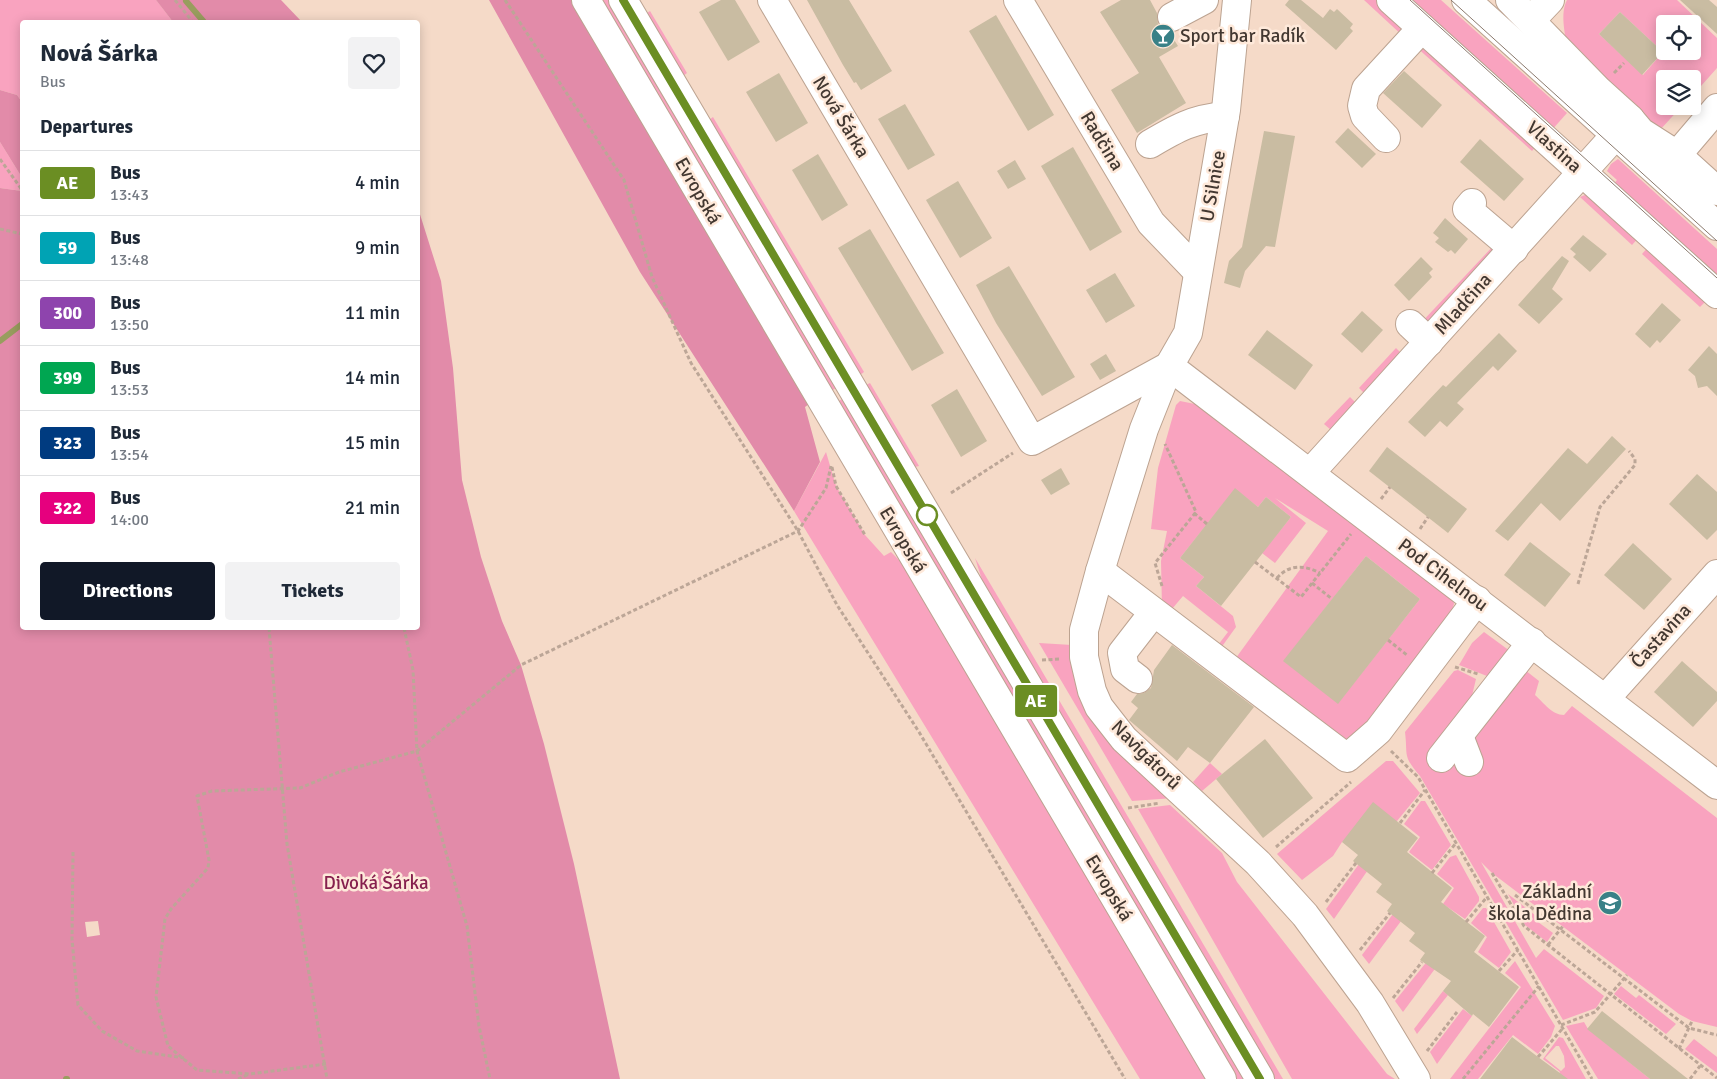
<!DOCTYPE html>
<html lang="en">
<head>
<meta charset="utf-8">
<style>
  body { margin:0; font-family:Signika,sans-serif; background:#f2f2f3; color:#1f2937; height:100vh; display:flex; flex-direction:column; font-size:19px; white-space:nowrap }
  * { box-sizing:border-box; margin:0 }
  p { font-size:16px; color:#747a83 }
  .icon { flex:none; width:28px; height:28px; fill:none; stroke:currentColor; stroke-width:2; stroke-linecap:round; stroke-linejoin:round }
  .map { position:relative; flex:1; overflow:hidden }
  .sheet { position:absolute; left:20px; top:20px; width:400px; height:610px; display:flex; flex-direction:column; background:#fff; border-radius:5px; box-shadow:0 2px 12px #0003 }
  .sheet>* { flex:none }
  .badge { padding:0 10px; border-radius:4px; font-size:18px; line-height:32px }
  .buttons { position:absolute; left:1656px; top:15px; display:grid; gap:10px }
  .buttons a { display:grid; place-items:center; width:45px; height:45px; border-radius:5px; background:#fff; box-shadow:0 2px 12px #0003; font-size:25px }
  .map>.badge { position:absolute; translate:-50% -50%; box-shadow:0 0 0 2px #fff }
  h2 { padding:0 20px; font-size:19px; line-height:45px }
  .round { display:grid; place-items:center; flex:none; width:52px; height:52px; border-radius:5px; background:#f2f2f3 }
  .summary { display:flex; align-items:center; justify-content:space-between; height:85px; padding:0 20px }
  h1 { font-size:24px; font-weight:700; line-height:38px }
  .button { display:flex; gap:10px; margin-top:auto; padding:10px 20px }
  .button a { flex:1; height:58px; border-radius:5px; background:#111827; color:#fff; font-size:20px; font-weight:700; line-height:58px; text-align:center }
  .button a+a { background:#f2f2f3; color:#1f2937 }
  ul { padding:0; list-style:none }
  li { display:flex; align-items:center; gap:15px; height:65px; padding:0 20px; border-top:1px solid #e0e1e3 }
  li div { flex:1 }
  li b { display:block; font-size:19px }
  li em { font-style:normal }
  li .badge { min-width:55px; font-weight:700; text-align:center }
  .map>svg:first-child { display:block }
</style>
</head>
<body>
<div class="map">
<svg width="1717" height="1079" viewBox="0 0 1717 1079">
  <rect width="100%" height="100%" fill="#f5dac8"/>
  <!-- green -->
  <g fill="#f9a3bf" fill-rule="evenodd">
    <path d="M0,0H156L173,22H22V102L17,95L0,90Z"/>
    <path d="M600,0H609L838,387L831,391Z"/>
    <path d="M1364,0H1381L1411,28L1404,37Z"/>
    <path d="M1407,0H1441L1567,113L1551,131Z"/>
    <path d="M1567,0H1677L1717,38V68L1693,95L1692,79H1665V106H1682L1659,131L1567,47C1565,33 1560,13 1567,0ZM1620,12L1663,52L1643,75L1599,34ZM1665,24H1692V51H1665Z"/>
    <path d="M650,11L687,73L683,76L647,13Z"/>
    <path d="M1419,39L1539,143L1532,151L1414,45Z"/>
    <path d="M713,117L864,372L860,375L709,120Z"/>
    <path d="M0,142L21,176L22,191L0,188Z"/>
    <path d="M1618,159L1717,249V281L1612,186L1617,180L1607,171L1611,164Z"/>
    <path d="M1585,195H1592L1640,236L1632,245L1580,197Z"/>
    <path d="M1496,243L1502,248L1424,331L1419,325Z"/>
    <path d="M1650,245L1707,300L1700,307L1642,254Z"/>
    <path d="M1396,348L1402,354L1365,394L1359,388Z"/>
    <path d="M870,383L919,466L915,467L911,462L866,385Z"/>
    <path d="M1350,397L1356,403L1331,430L1324,424Z"/>
    <path d="M844,398L1246,1079H1237L837,402Z"/>
    <path d="M1196,400L1453,598L1454,604L1450,616L1349,745L1233,662L1328,531L1275,498L1306,523L1275,563L1262,553L1291,517L1266,497L1258,507L1235,489L1180,558L1204,577L1196,586L1233,616L1236,627L1218,652L1162,608L1161,561L1167,531L1151,529L1158,468L1176,405L1180,401L1195,404ZM1366,556L1420,599L1338,703L1284,661ZM1183,596L1228,632L1218,645L1172,609Z"/>
    <path d="M826,452L836,486L865,535L884,556L891,552L907,568L1209,1079H1140L794,511Z"/>
    <path d="M975,558L1283,1079H1275L984,586Z"/>
    <path d="M1484,632L1514,654L1492,678L1459,665L1472,643Z"/>
    <path d="M1039,643L1072,645L1174,798L1132,801Z"/>
    <path d="M1520,666L1539,681L1535,695C1544,703 1552,715 1564,715L1572,706L1717,818V1027L1692,1021L1679,1014L1492,873L1481,862L1536,958L1544,949L1604,996L1596,1008L1563,1020L1420,776C1402,755 1408,756 1405,732L1454,671L1458,670L1476,679L1464,729Z"/>
    <path d="M1386,761H1393L1420,793L1397,821L1342,842L1333,856L1302,880L1277,854Z"/>
    <path d="M1210,763L1222,774L1202,791L1193,782Z"/>
    <path d="M1421,801H1425L1451,845L1432,870L1409,852L1420,837L1404,824Z"/>
    <path d="M1170,805L1222,853L1237,882L1387,1074L1395,1079H1292L1138,809Z"/>
    <path d="M1456,855L1479,897V901L1465,919L1443,904L1454,888L1437,874L1450,857Z"/>
    <path d="M1362,860L1370,867L1334,919L1326,909Z"/>
    <path d="M1508,894L1540,919L1538,922L1553,933L1547,942L1525,925Z"/>
    <path d="M1483,908H1486L1511,952L1499,968L1478,952L1487,937L1471,923Z"/>
    <path d="M1396,910L1404,917L1369,964L1362,955Z"/>
    <path d="M1429,959L1437,966L1403,1012L1395,1001Z"/>
    <path d="M1515,961L1555,1026L1551,1037L1538,1054L1513,1035L1478,1079H1450L1521,987L1505,973Z"/>
    <path d="M1621,986L1636,998L1639,995L1676,1024L1666,1034L1614,994Z"/>
    <path d="M1443,991L1448,995L1417,1034L1414,1029Z"/>
    <path d="M1463,1009L1472,1016L1437,1064L1430,1052Z"/>
    <path d="M1584,1022L1588,1029L1650,1079H1598L1566,1026Z"/>
    <path d="M1559,1037L1563,1038L1586,1079H1555L1560,1072L1543,1059ZM1556,1046H1559L1564,1056L1565,1067L1561,1071L1545,1058Z"/>
    <path d="M1694,1039L1717,1057V1073L1685,1049Z"/>
  </g>
  <!-- forest -->
  <g fill="#e28ba9" fill-rule="evenodd">
    <path d="M156,0H281L302,22H173Z"/>
    <path d="M489,0H571L809,404L805,407L820,462L794,511L640,272Z"/>
    <path d="M0,90L17,95L22,102V628H418V208L441,281L453,368L462,480L481,557L502,621L521,665L544,744L574,864L620,1079H0V188L22,191L21,176L0,142ZM98,921L100,935L87,937L85,922Z"/>
  </g>
  <g fill="none" stroke-linecap="round" stroke-linejoin="round">
    <!-- stream -->
    <g stroke="#989d5e" stroke-width="6">
      <path d="M186,1L204,22"/>
      <path d="M0,341L22,324"/>
      <path d="M66,1079H67"/>
    </g>
  </g>
  <!-- building -->
  <g fill="#c9bca2">
    <path d="M721,0H735L760,42L728,61L699,12Z"/>
    <path d="M807,0H849L892,71L861,90L856,82L854,83L843,65Z"/>
    <path d="M1121,0H1150L1157,13L1158,25L1169,32L1178,46L1159,57L1186,103L1137,133L1111,90L1139,73L1100,12Z"/>
    <path d="M1289,0H1301L1323,18L1330,9L1334,12L1337,9L1353,24L1350,28L1353,31L1336,50L1285,5Z"/>
    <path d="M1680,0H1709L1717,7V34Z"/>
    <path d="M1620,12L1663,52L1642,75L1599,34Z"/>
    <path d="M996,15L1054,115L1028,131L969,31Z"/>
    <path d="M1404,71L1442,105L1422,128L1383,93Z"/>
    <path d="M779,73L808,123L776,142L746,92Z"/>
    <path d="M905,104L935,155L908,170L878,119Z"/>
    <path d="M1348,128L1376,154L1362,168L1335,142Z"/>
    <path d="M1264,131L1295,136L1275,247L1266,246L1245,271L1240,288L1224,283L1229,261L1242,247Z"/>
    <path d="M1480,139L1524,179L1504,201L1460,162Z"/>
    <path d="M1073,147L1122,232L1090,251L1041,166Z"/>
    <path d="M818,154L848,205L822,221L792,170Z"/>
    <path d="M1015,160L1026,179L1008,189L997,171Z"/>
    <path d="M958,181L992,238L960,258L926,200Z"/>
    <path d="M1445,218L1468,239L1455,254L1451,250L1448,252L1435,242L1439,238L1433,233Z"/>
    <path d="M870,229L944,353L912,371L838,248Z"/>
    <path d="M1583,235L1607,254L1590,272L1573,257L1576,254L1570,249Z"/>
    <path d="M1562,256L1569,261L1552,289L1563,299L1539,324L1518,305Z"/>
    <path d="M1421,257L1433,269L1429,273L1432,277L1409,301L1394,285Z"/>
    <path d="M1009,266L1075,377L1042,396L996,323L976,285Z"/>
    <path d="M1115,273L1135,306L1106,323L1086,290Z"/>
    <path d="M1662,303L1681,320L1660,343L1657,340L1650,348L1635,334Z"/>
    <path d="M1362,311L1383,330L1362,353L1341,334Z"/>
    <path d="M1267,330L1313,365L1295,390L1248,355Z"/>
    <path d="M1499,333L1517,351L1498,371L1493,366L1457,403L1464,409L1447,427L1440,421L1425,437L1408,422L1443,385L1446,387Z"/>
    <path d="M1709,346L1717,354V396L1707,386L1698,388L1695,376L1688,370Z"/>
    <path d="M1106,354L1116,371L1100,380L1090,364Z"/>
    <path d="M957,389L987,441L961,457L931,405Z"/>
    <path d="M1612,436L1626,449L1560,521L1541,503L1508,541L1495,531L1568,448L1587,464Z"/>
    <path d="M1387,447L1467,509L1448,533L1369,471Z"/>
    <path d="M1061,468L1070,484L1051,495L1041,480Z"/>
    <path d="M1697,474L1717,492V530L1707,540L1669,504Z"/>
    <path d="M1235,488L1258,507L1266,497L1291,517L1221,606L1196,586L1204,577L1180,558Z"/>
    <path d="M1530,542L1571,574L1545,607L1504,575Z"/>
    <path d="M1633,543L1672,579L1644,610L1604,575Z"/>
    <path d="M1366,556L1420,599L1338,704L1283,661Z"/>
    <path d="M1172,645L1254,707L1210,763L1188,747L1177,761L1129,720L1138,708L1131,702L1137,694L1144,693L1151,688L1154,670Z"/>
    <path d="M1682,661L1717,692V701L1693,727L1654,692Z"/>
    <path d="M1265,739L1313,798L1263,838L1216,779Z"/>
    <path d="M1373,802L1418,838L1407,852L1452,888L1441,902L1485,936L1474,952L1519,987L1489,1027L1473,1014L1472,1016L1443,991L1451,981L1420,960L1425,953L1409,941L1415,933L1387,911L1392,904L1376,892L1382,884L1353,861L1358,855L1342,842Z"/>
    <path d="M1602,1011L1688,1079H1650L1587,1029Z"/>
    <path d="M1512,1037L1538,1057L1568,1079H1480Z"/>
  </g>
  <g fill="none" stroke-linecap="round" stroke-linejoin="round">
    <!-- minor casing -->
    <g stroke="#bca391" stroke-width="30">
      <g id="minor">
        <path d="M772,0L1032,441L1169,366"/>
        <path d="M1018,0L1151,223L1198,272"/>
        <path d="M1237,0L1226,110L1188,333L1169,366L1144,429L1100,571L1084,630V657L1092,691L1099,707L1124,739L1258,863L1305,915L1370,1003L1416,1079"/>
        <path d="M1391,0L1717,294"/>
        <path d="M1466,0L1717,226"/>
        <path d="M1172,17L1204,0"/>
        <path d="M1532,19L1550,0"/>
        <path d="M1630,119L1641,132L1677,155L1717,191"/>
        <path d="M1386,138L1365,116L1362,106L1366,89L1422,28"/>
        <path d="M1150,144C1177,128 1193,119 1225,116"/>
        <path d="M1677,155L1717,108"/>
        <path d="M1472,203L1467,209L1514,249"/>
        <path d="M1410,324L1429,342"/>
        <path d="M1169,366L1717,785"/>
        <path d="M1310,473L1630,119L1599,91L1510,0"/>
        <path d="M1100,571L1347,758L1378,731L1477,600"/>
        <path d="M1138,679L1125,669L1122,653L1153,613"/>
        <path d="M1606,698L1717,574"/>
        <path d="M1459,736L1469,762"/>
        <path d="M1441,758L1532,642"/>
      </g>
    </g>
    <!-- major casing -->
    <g stroke="#bca391" stroke-width="30">
      <g id="major">
        <path d="M586,0L1222,1079"/>
        <path d="M623,0L1260,1079"/>
      </g>
    </g>
    <!-- path -->
    <g stroke="#bca697" stroke-width="3" stroke-dasharray="4 2.5" stroke-linecap="butt">
      <path d="M175,0L193,22"/>
      <path d="M505,0L624,180L652,277L691,363L798,531L837,605L919,732L1125,1079"/>
      <path d="M1614,73L1624,63"/>
      <path d="M0,159L22,190"/>
      <path d="M0,229L22,234"/>
      <path d="M21,235L22,223"/>
      <path d="M832,467L836,486L865,535"/>
      <path d="M951,493L1013,453"/>
      <path d="M1381,499L1390,487"/>
      <path d="M1194,513L1207,524"/>
      <path d="M1420,529L1428,517"/>
      <path d="M1255,562L1301,597L1351,534"/>
      <path d="M1277,578C1289,564 1305,565 1320,573"/>
      <path d="M1312,583L1332,599"/>
      <path d="M1578,584L1600,507L1635,465V459L1629,451"/>
      <path d="M1162,586L1155,563L1196,512L1165,444"/>
      <path d="M269,628L287,844L327,1079"/>
      <path d="M404,628L413,670L417,751L467,926L479,1026L490,1079"/>
      <path d="M1388,640L1407,655"/>
      <path d="M1042,660L1061,659"/>
      <path d="M1455,667L1478,674"/>
      <path d="M1391,751L1418,777L1592,1079"/>
      <path d="M1128,808L1160,803"/>
      <path d="M1400,823L1425,790"/>
      <path d="M1276,847L1351,782"/>
      <path d="M73,852L72,939L78,1005L102,1031L137,1051L184,1058"/>
      <path d="M1432,873L1456,843"/>
      <path d="M1492,873L1524,926L1717,1078"/>
      <path d="M1515,895L1689,1028L1717,1035"/>
      <path d="M1326,902L1356,863"/>
      <path d="M1466,922L1487,897"/>
      <path d="M1548,945L1563,926"/>
      <path d="M1360,950L1390,913"/>
      <path d="M1499,971L1518,950"/>
      <path d="M1393,998L1422,962"/>
      <path d="M1561,1025L1595,1012L1627,975"/>
      <path d="M1679,1049L1692,1021"/>
      <path d="M1427,1051L1457,1012"/>
      <path d="M1538,1057L1563,1028"/>
      <path d="M326,1064L250,1074L197,1070L168,1046L156,997L165,919L171,909L208,868L209,860L197,796L212,791L300,788L339,772L417,751L521,665L798,531L826,488L831,466"/>
      <path d="M238,1079L249,1074"/>
      <path d="M1463,1079L1539,986"/>
      <path d="M1690,1079L1700,1066"/>
    </g>
    <!-- minor -->
    <use href="#minor" stroke="#fff" stroke-width="28"/>
    <!-- major -->
    <use href="#major" stroke="#fff" stroke-width="28"/>
    <!-- tram -->
    <g stroke="#8b7a6e" stroke-width="1">
      <path d="M1410,0L1717,278"/>
      <path d="M1451,0L1717,241"/>
    </g>
  </g>
  <g fill="none" stroke-linecap="round" stroke-linejoin="round">
    <!-- line casing -->
    <g stroke="#fff" stroke-width="11">
      <path id="line" d="M623,0L1260,1079"/>
    </g>
    <!-- line -->
    <use href="#line" stroke="#6b8e23" stroke-width="8"/>
  </g>
  <!-- icons -->
  <defs>
    <g id="bar-disc" transform="scale(1.25)"><circle r="9.5" fill="#398187" stroke="#fee9da"/><path d="M-6-5H6L.8 .8V4.5H3.5V6h-7V4.5H-.8V.8Z" fill="#fff"/></g>
    <g id="school-disc" transform="scale(1.25)"><circle r="9.5" fill="#398187" stroke="#fee9da"/><path d="M0-5L7-2L0 1L-7-2ZM-4 1L0 2.5L4 1V4Q0 6-4 4Z" fill="#fff"/></g>
  </defs>
  <g fill-rule="evenodd">
    <use href="#bar-disc" x="1163" y="36"/>
    <use href="#school-disc" x="1610" y="903"/>
  </g>
  <!-- markers -->
  <circle fill="#fff" stroke="#6b8e23" stroke-width="2.5" cx="927" cy="515" r="10"/>
  <g text-anchor="middle" dominant-baseline="central" stroke-width="5" stroke-linejoin="round" paint-order="stroke">
    <!-- poi labels -->
    <g font-size="19" fill="#433831" stroke="#fee9da" text-anchor="start">
      <text x="1180" y="36">Sport bar Radík</text>
      <text x="1592" y="892" text-anchor="end">Základní<tspan x="1592" dy="22">škola Dědina</tspan></text>
    </g>
    <!-- street labels -->
    <g font-size="19" fill="#433831" stroke="#fee9da">
      <text transform="translate(841 117) rotate(59)">Nová Šárka</text>
      <text transform="translate(1102 141) rotate(59)">Radčina</text>
      <text transform="translate(1554 147) rotate(42)">Vlastina</text>
      <text transform="translate(1213 186) rotate(-80)">U Silnice</text>
      <text transform="translate(698 191) rotate(60)">Evropská</text>
      <text transform="translate(1463 304) rotate(-48)">Mladčina</text>
      <text transform="translate(903 540) rotate(59)">Evropská</text>
      <text transform="translate(1443 575) rotate(37)">Pod Cihelnou</text>
      <text transform="translate(1661 636) rotate(-48)">Častavina</text>
      <text transform="translate(1146 755) rotate(45)">Navigátorů</text>
      <text transform="translate(1109 888) rotate(59)">Evropská</text>
    </g>
    <!-- park labels -->
    <g font-size="19" fill="#86204e" stroke="#fee9da">
      <text x="376" y="883">Divoká Šárka</text>
    </g>
  </g>
</svg>
<div class="buttons">
<a><svg class="icon" aria-label="locate" viewBox="0 0 24 24"><circle cx="12" cy="12" r="6"/><path d="M12 2v4M12 18v4M2 12h4M18 12h4"/></svg></a>
<a><svg class="icon" aria-label="layers" viewBox="0 0 24 24"><path d="M12 4l9 5-9 5-9-5zM3 14l9 5 9-5"/></svg></a>
</div>
<b class="badge" style="left:1036px;top:701px;background:#6b8e23;color:#fff">AE</b>
<section class="sheet">
<div class="summary"><div><h1>Nová Šárka</h1><p>Bus</p></div><a class="round"><svg class="icon" aria-label="heart" viewBox="0 0 24 24"><path d="M12 20l-8-8c-3-5 5-10 8-4 3-6 11-1 8 4z"/></svg></a></div>
<h2>Departures</h2>
<ul>
<li><span class="badge" style="background:#6b8e23;color:#fff">AE</span><div><b>Bus</b><p>13:43</p></div><em>4 min</em></li>
<li><span class="badge" style="background:#00a3b4;color:#fff">59</span><div><b>Bus</b><p>13:48</p></div><em>9 min</em></li>
<li><span class="badge" style="background:#8e44ad;color:#fff">300</span><div><b>Bus</b><p>13:50</p></div><em>11 min</em></li>
<li><span class="badge" style="background:#00a651;color:#fff">399</span><div><b>Bus</b><p>13:53</p></div><em>14 min</em></li>
<li><span class="badge" style="background:#003b80;color:#fff">323</span><div><b>Bus</b><p>13:54</p></div><em>15 min</em></li>
<li><span class="badge" style="background:#e6007e;color:#fff">322</span><div><b>Bus</b><p>14:00</p></div><em>21 min</em></li>
</ul>
<div class="button"><a>Directions</a><a>Tickets</a></div>
</section>
</div>
</body>
</html>
